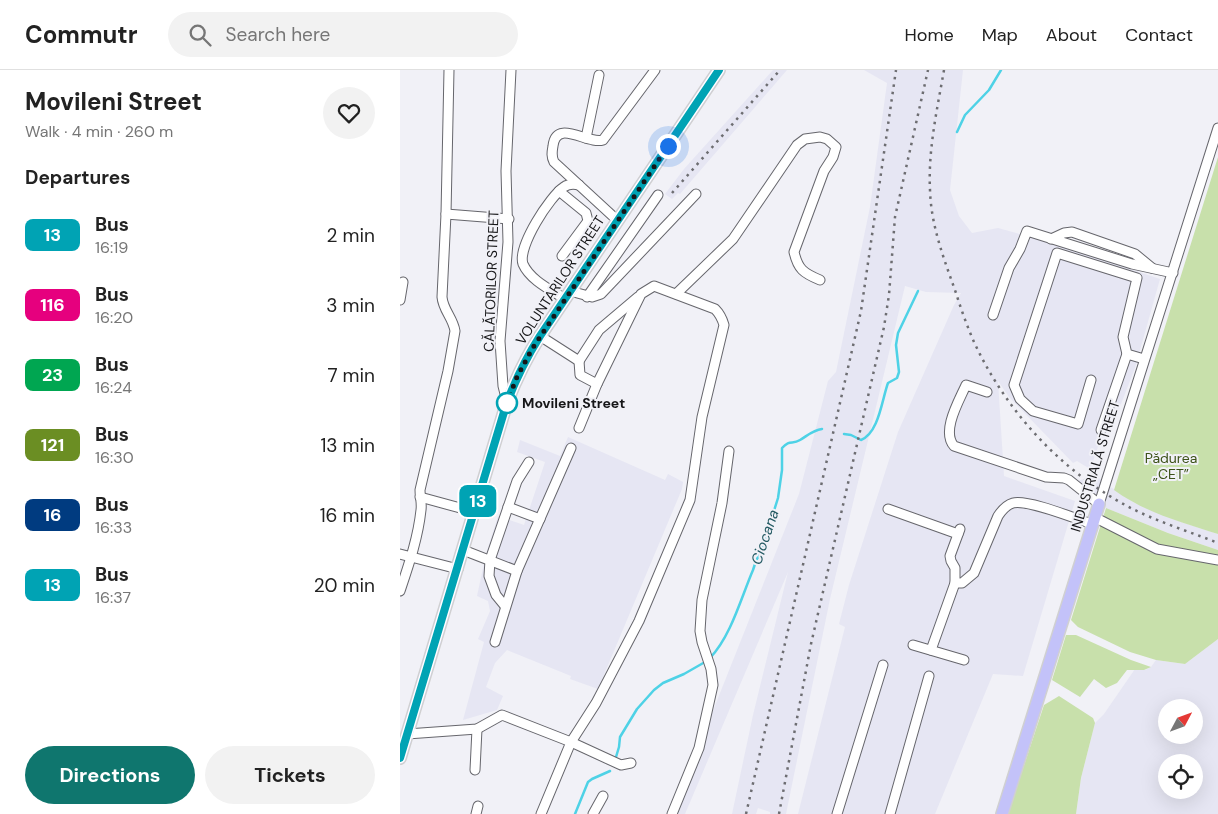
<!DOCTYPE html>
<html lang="en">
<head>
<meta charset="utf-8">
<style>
  body { margin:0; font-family:"DM Sans",sans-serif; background:#f2f2f2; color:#222; height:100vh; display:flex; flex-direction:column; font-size:19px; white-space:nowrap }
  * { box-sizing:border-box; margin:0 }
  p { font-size:16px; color:#767676 }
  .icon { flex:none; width:28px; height:28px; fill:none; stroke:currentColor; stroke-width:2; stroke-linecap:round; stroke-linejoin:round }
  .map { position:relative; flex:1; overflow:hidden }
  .drawer { display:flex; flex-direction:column; background:#fff; width:400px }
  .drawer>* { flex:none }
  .badge { padding:0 10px; border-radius:8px; font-size:18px; line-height:32px }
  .needle { width:32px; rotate:49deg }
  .controls { position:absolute; left:758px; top:629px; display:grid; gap:10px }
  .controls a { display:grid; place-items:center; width:45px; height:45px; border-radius:50%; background:#fff; box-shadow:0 5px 20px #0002; font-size:25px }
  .you { position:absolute; width:25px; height:25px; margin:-12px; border:4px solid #fff; border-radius:50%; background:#1a73e8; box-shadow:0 0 0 8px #1a73e833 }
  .map>.badge { position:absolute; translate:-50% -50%; box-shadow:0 0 0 2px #fff }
  h2 { padding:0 25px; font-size:19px; line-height:45px }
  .round { display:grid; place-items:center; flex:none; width:52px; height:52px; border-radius:26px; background:#f2f2f2 }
  .summary { display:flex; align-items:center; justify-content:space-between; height:85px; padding:0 25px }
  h1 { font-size:24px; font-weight:700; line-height:38px }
  .action { display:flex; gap:10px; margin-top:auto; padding:10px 25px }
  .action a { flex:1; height:58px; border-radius:30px; background:#0f766e; color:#fff; font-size:20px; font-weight:700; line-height:58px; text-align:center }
  .action a+a { background:#f2f2f2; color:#222 }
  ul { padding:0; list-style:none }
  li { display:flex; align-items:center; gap:15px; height:70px; padding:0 25px }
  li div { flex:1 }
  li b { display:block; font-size:19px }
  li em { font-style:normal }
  li .badge { min-width:55px; font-weight:700; text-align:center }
  header { display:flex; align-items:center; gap:30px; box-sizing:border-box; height:70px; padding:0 25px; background:#fff; border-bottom:1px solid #e0e0e0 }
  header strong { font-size:24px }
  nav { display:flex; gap:28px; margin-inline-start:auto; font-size:18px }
  .search { width:350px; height:45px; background:#f2f2f2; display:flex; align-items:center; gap:12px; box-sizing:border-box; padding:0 18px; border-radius:28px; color:#767676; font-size:19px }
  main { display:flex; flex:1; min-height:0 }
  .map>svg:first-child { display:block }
</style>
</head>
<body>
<header>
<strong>Commutr</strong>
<div class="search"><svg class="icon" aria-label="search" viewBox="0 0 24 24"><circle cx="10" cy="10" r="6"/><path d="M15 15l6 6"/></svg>Search here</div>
<nav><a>Home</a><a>Map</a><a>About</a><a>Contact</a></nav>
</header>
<main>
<section class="drawer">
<div class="summary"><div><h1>Movileni Street</h1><p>Walk · 4 min · 260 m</p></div><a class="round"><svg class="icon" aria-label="heart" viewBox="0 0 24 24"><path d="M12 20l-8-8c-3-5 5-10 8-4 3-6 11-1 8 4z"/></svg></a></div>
<h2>Departures</h2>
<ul>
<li><span class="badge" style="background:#00a3b4;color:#fff">13</span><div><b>Bus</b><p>16:19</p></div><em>2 min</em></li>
<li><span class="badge" style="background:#e6007e;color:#fff">116</span><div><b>Bus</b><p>16:20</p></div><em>3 min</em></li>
<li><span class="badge" style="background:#00a651;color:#fff">23</span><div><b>Bus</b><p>16:24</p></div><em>7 min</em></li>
<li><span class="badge" style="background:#6b8e23;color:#fff">121</span><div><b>Bus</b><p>16:30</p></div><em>13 min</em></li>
<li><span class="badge" style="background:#003b80;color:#fff">16</span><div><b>Bus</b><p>16:33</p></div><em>16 min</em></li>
<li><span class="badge" style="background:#00a3b4;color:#fff">13</span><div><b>Bus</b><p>16:37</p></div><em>20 min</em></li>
</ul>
<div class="action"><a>Directions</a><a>Tickets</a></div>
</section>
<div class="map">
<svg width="818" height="744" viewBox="0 0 818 744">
  <rect width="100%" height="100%" fill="#f1f1f7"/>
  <!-- built -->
  <g fill="#e6e6f3" fill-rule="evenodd">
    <path d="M373,0H387L280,124L278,123L272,129L265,124L284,99Z"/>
    <path d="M464,0H563L550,120L559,146L572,163L598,158L655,174L760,209L735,298L707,370L701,368L690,400L706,414L735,433L781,452L818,464V480L768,463L701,436L673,412L688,408L690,399L677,391L673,393L609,327L598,311L604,406L675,431L623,606L593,604L535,744H398L445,557L439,554L449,515L498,362L554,235L561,223L526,222L505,216L430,529L386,744H370V742L358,738L356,744H332L353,645L388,502L285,744H272L399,424L428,311L436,302L470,137L487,13Z"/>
    <path d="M168,367L265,410L268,404L283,412L282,419L198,619L170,609L171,606L107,580L95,593L86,617L103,626L97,640L63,650L84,572L78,569L90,541L88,531L77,526L86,484L98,446L124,455L145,392L117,382L120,370L160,386Z"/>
    <path d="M818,569V744H676L681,708L695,653L704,644L735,599L745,600L751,597L756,590L785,594ZM766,638H794V665H766ZM766,692H794V720H766Z"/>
  </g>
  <!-- green -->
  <g fill="#c8e0ab">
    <path d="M818,87V464C783,453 744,442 714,420Z"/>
    <path d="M706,438L768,463L818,480V569L785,594L756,590L730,582L678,557L671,550Z"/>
    <path d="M666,565H676L731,590L751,597L744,600H727L717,613L706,618L694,609L680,627L652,610Z"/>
    <path d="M659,626L693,648L695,653L681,708L676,744H608L644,635Z"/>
  </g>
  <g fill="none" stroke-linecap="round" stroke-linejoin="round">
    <!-- stream -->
    <g stroke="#4ed2e6" stroke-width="2.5">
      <path d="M557,62L565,45L589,20L601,0"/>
      <path d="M444,364L451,365L461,370C479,363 482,329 488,313L497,308L499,302L496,275L498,263L518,221"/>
      <path d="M310,588C331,566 341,528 353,500L356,491L362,479L378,428L382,400V378C390,369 392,375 400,370C407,366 413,360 422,359"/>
      <path d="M216,687L219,677L220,667L237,639L254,620L263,613L284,604L305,592"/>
      <path d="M175,744L188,712L192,709L210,701"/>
    </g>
    <!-- minor casing -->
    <g stroke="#66666c" stroke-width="11">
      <g id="minor">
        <path d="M186,68L199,5"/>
        <path d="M159,121L186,143L188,151L162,186"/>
        <path d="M46,144L109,149"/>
        <path d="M217,150L154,92C151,86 152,82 153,76C156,48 188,75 203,70L255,0"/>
        <path d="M651,169L664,163L672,162L735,184L752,198"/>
        <path d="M170,221L192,227L201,224L296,124"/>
        <path d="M276,224L333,169L397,75L405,69L420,67L427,69L436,77L433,87L424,101L394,182C398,199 403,203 420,210"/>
        <path d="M187,227L258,125"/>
        <path d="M165,229C151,220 130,210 123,194C117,177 150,126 164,117C168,114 174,114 179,115"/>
        <path d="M0,230L3,212"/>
        <path d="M593,245L609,198L620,179L627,161L732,194L773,203"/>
        <path d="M140,266L179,291L199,260L238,227"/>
        <path d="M179,291L180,305L197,314"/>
        <path d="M691,310L678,354L633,341L620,329L614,315L657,183L737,208L723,267L727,284L744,289"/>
        <path d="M587,322L566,315C559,331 541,361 554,376L646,407L664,408L669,410L699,434L818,58"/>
        <path d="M107,332L103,316L100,271L108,172L106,101L111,0"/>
        <path d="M701,360L727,284"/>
        <path d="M20,427L75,442"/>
        <path d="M108,437L140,449"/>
        <path d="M488,439L558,464"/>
        <path d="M694,447L757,479L818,490"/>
        <path d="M63,480L117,501"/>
        <path d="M0,484L58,499"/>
        <path d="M555,513H562L574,503L598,446C602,440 606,435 613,433C628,429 676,449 692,454"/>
        <path d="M0,521C9,494 18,468 21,440C22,433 20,427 20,420L48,301L55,261C53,248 43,240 42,227L46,144L49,0"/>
        <path d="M105,536L96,525L89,506L90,490L117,411L129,392"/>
        <path d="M95,572L117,501L171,378"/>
        <path d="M513,575L564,590"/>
        <path d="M531,580L555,513V498L551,491L550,486L560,459"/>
        <path d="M7,664L77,659L102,645L171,672L221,695L231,693"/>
        <path d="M75,700L77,659"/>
        <path d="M76,744L78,736"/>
        <path d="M141,744L171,672L196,633L239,551L290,430L302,347L324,255C322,248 320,244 315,239L254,216L241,224L197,314L179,358"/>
        <path d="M193,744L203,726"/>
        <path d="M272,744L299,678L313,615L311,599L302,572L300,561L302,530L322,433L329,381"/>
        <path d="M437,744L483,595"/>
        <path d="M490,744L529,606"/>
      </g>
    </g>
    <!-- major casing -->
    <g stroke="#d0d0d1" stroke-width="14">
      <g id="major">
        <path d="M0,688L107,332C116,309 126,288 140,266L319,0"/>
        <path d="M602,744L699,434"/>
      </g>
    </g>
    <!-- minor -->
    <use href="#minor" stroke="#fff" stroke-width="9"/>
    <!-- major -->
    <use href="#major" stroke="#c3c2f9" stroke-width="11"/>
    <!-- rail -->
    <g stroke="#6d6d71" stroke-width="2.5" stroke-dasharray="2.5 5" stroke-linecap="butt">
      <path d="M544,0C537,40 528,80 530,120C531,156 544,189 556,223C561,239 567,256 574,272C606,341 660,400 727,436C755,451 788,461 818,473"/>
      <path d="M272,123L380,0"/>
      <path d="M346,744L461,241L496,0"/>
      <path d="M379,744L411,574L484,257L489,225L495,147L528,0"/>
    </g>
  </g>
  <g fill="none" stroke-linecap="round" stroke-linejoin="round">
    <!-- line casing -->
    <g stroke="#fff" stroke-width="11">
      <path id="line" d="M0,688L107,332C116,309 126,288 140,266L319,0"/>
    </g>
    <!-- line -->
    <use href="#line" stroke="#00a3b4" stroke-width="8"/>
    <!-- walk -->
    <path stroke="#161618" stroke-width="5" stroke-dasharray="0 9" d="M107,333L116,309L132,279L268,76"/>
  </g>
  <!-- markers -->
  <circle fill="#fff" stroke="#00a3b4" stroke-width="2.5" cx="107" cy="333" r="10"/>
  <g text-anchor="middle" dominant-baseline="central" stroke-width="4" stroke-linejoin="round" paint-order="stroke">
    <!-- street labels -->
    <g font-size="14" fill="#161618" stroke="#f1f1f7">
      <text transform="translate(160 210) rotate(-57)">VOLUNTARILOR STREET</text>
      <text transform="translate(91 211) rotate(-88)">CĂLĂTORILOR STREET</text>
      <text transform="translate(695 396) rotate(-73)">INDUSTRIALĂ STREET</text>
    </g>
    <!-- stop labels -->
    <g font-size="14" font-weight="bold" fill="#161618" stroke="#f1f1f7" text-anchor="start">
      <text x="122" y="333">Movileni Street</text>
    </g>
    <!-- park labels -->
    <g font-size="14" fill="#3c5218" stroke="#f1f1f7">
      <text x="771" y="388">Pădurea<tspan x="771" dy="16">„CET”</tspan></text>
    </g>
    <!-- water labels -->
    <g font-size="15" font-style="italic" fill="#255b64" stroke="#f1f1f7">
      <text transform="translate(365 467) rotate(-71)">Ciocana</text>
    </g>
  </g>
</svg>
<div class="controls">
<a><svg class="needle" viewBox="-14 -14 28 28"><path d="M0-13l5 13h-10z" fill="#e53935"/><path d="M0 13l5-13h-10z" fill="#767676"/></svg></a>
<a><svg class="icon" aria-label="locate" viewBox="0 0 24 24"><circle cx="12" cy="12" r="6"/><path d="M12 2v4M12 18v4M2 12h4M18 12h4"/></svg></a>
</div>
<div class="you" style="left:268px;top:76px"></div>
<b class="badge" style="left:78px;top:431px;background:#00a3b4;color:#fff">13</b>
</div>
</main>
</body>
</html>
